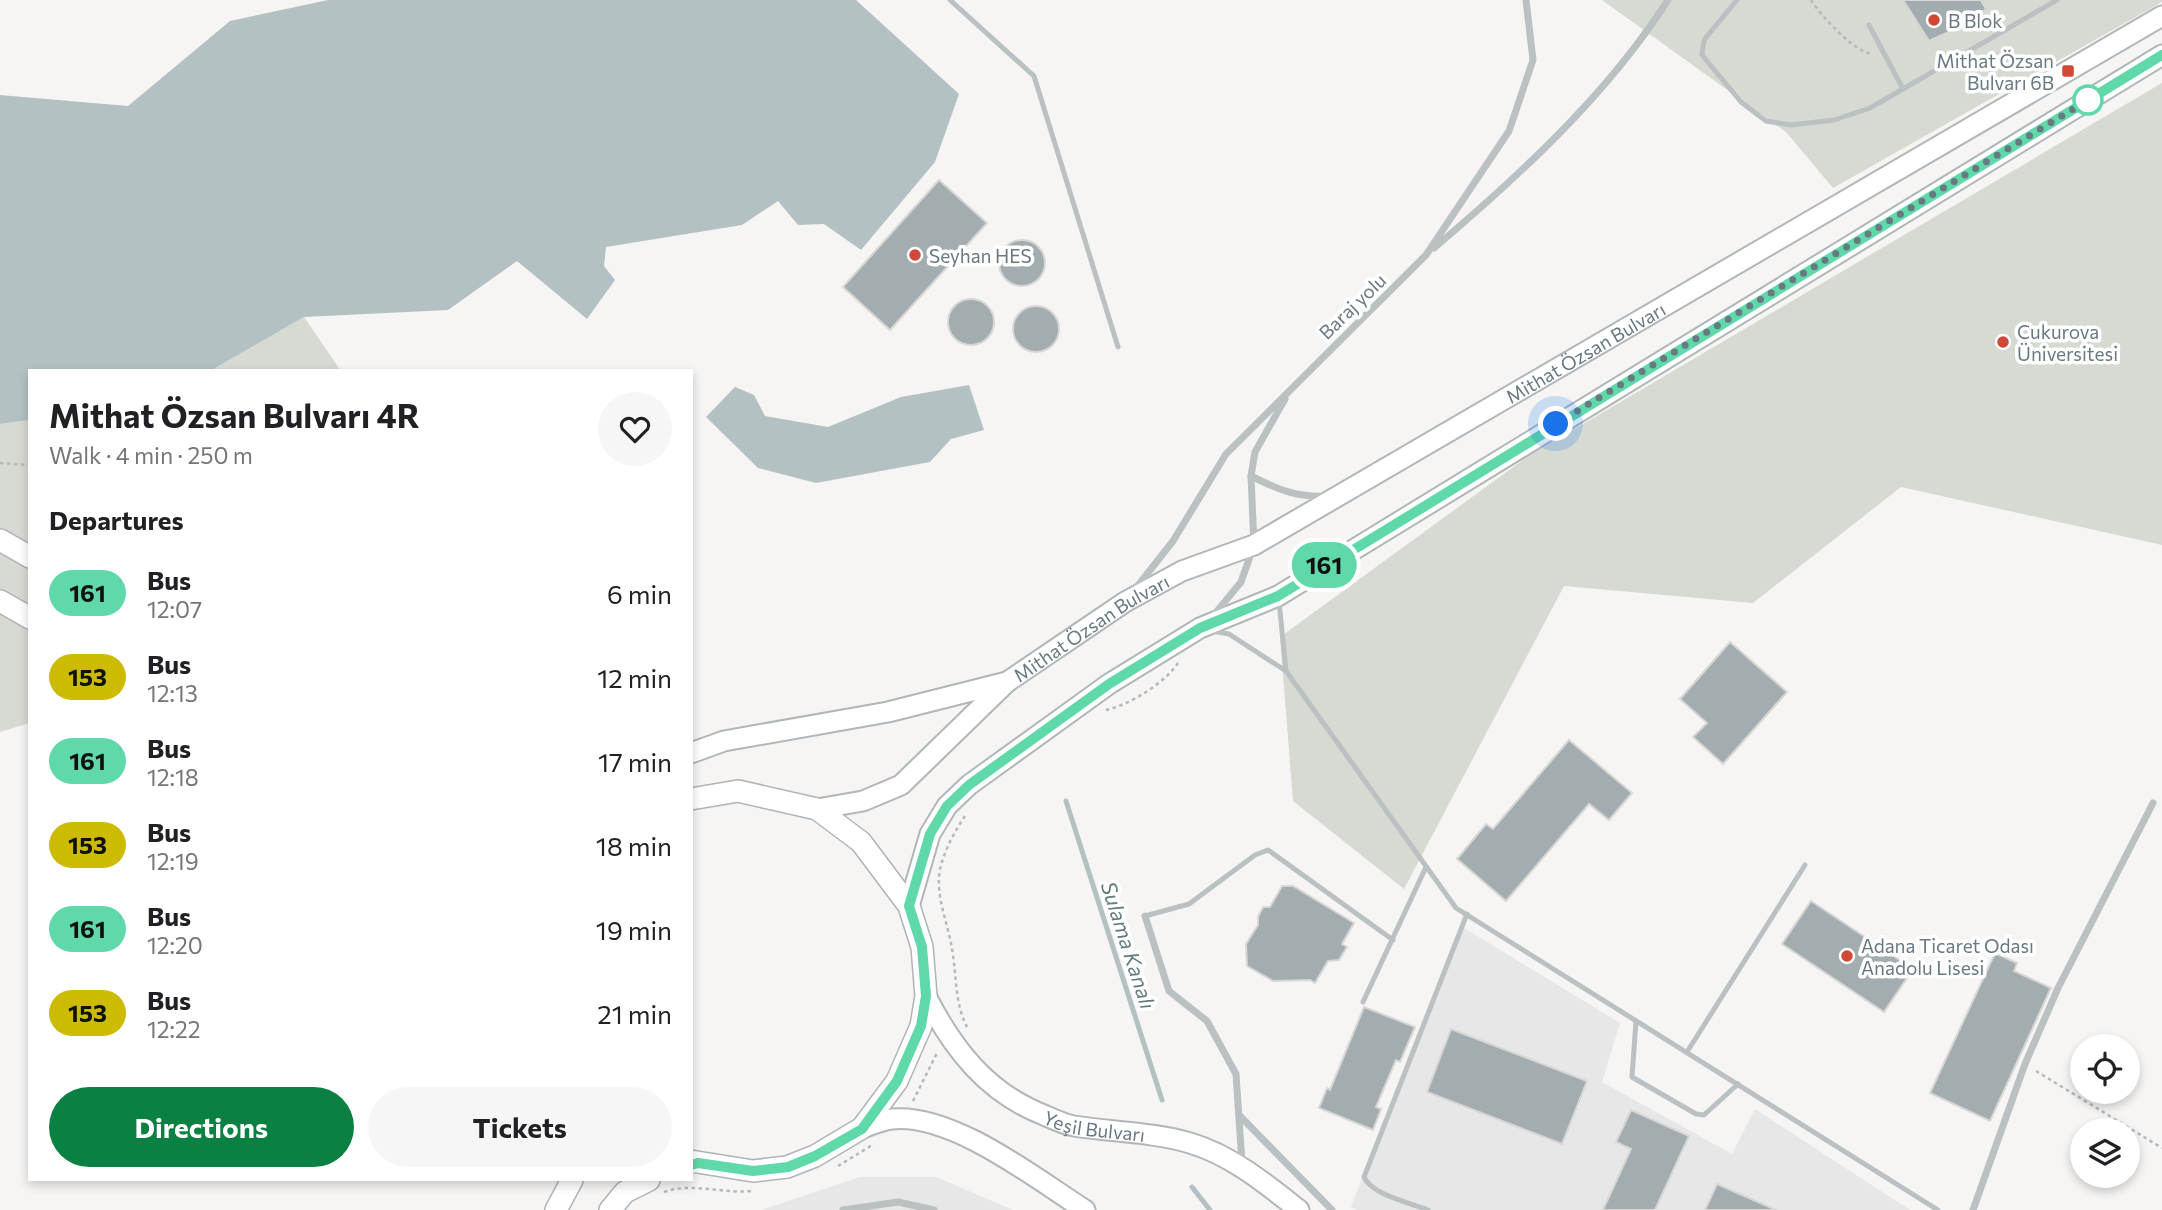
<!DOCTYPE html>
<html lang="en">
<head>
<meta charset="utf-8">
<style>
  body { margin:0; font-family:Commissioner,sans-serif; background:#f6f6f6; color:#202124; height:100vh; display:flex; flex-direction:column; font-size:26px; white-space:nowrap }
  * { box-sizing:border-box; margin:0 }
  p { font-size:23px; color:#757577 }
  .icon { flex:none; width:38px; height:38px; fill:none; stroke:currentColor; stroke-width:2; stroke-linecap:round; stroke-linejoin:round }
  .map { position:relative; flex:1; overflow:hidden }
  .details { position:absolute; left:28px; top:369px; width:665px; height:812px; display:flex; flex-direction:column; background:#fff; border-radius:0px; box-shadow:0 4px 10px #0003 }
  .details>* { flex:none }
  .badge { padding:0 14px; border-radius:23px; font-size:24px; line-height:46px }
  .buttons { position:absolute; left:2070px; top:1034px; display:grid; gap:14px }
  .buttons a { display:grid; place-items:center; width:70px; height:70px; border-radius:50%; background:#fff; box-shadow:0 4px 10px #0003; font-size:35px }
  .you { position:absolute; width:35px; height:35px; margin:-18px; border:5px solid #fff; border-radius:50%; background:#1a73e8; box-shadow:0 0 0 10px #1a73e833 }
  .map>.badge { position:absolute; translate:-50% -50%; box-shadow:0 0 0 4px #fff }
  h2 { padding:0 21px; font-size:26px; line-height:63px }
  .round { display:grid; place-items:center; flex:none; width:74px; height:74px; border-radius:37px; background:#f6f6f6 }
  .summary { display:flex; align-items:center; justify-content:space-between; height:119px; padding:0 21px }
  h1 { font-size:33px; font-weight:700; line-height:52px }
  .cta { display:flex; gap:14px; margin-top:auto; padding:14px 21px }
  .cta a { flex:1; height:80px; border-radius:42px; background:#0b8043; color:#fff; font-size:28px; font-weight:700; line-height:80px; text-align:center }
  .cta a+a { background:#f6f6f6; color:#202124 }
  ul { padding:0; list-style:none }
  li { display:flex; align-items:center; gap:21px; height:84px; padding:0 21px }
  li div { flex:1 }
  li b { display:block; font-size:26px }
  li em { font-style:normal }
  li .badge { min-width:77px; font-weight:700; text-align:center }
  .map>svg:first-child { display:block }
</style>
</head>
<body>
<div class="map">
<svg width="2162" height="1210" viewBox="0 0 2162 1210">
  <rect width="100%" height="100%" fill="#f6f5f3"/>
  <!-- built -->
  <g fill="#e6e7e6">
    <path d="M1461,926L1620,1023L1602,1082L1732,1154L1755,1109L1910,1210H1357L1351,1207Z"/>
    <path d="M860,1177H936L1013,1210H761Z"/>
  </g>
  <!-- green -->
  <g fill="#d6dad2">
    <path d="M1602,0H2162V2L1833,188L1786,132Z"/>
    <path d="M2162,83V545L1901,487L1753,603L1564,586L1404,889L1293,801L1280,637L1527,457Z"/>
    <path d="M304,317L341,371H210Z"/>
    <path d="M30,420V723L0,732V424Z"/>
  </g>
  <!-- water -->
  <g fill="#b4c1c3">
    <path d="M328,0H856L959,94L935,162L861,250L824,224L798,225L778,201L742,225L606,247L604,266L615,280L587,319L517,261L448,310L304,317L210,371H30V420L0,424V95L128,106L230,21Z"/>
    <path d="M969,385L984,430L951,439L930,462L816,483L758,468L706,417L735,387L754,395L765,416L828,427L901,397Z"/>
  </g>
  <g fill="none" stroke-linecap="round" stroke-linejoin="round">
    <!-- stream -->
    <g stroke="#b4c1c3" stroke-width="5">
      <path d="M1066,801L1162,1100"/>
      <path d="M1192,1187L1210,1210"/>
    </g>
  </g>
  <!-- building -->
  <g fill="#a3acaf" stroke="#d7d7d5" stroke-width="2">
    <path d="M1903,0H1981L1986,9L1962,26L1929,41Z"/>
    <path d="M939,180L987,223L890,330L843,287Z"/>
    <circle cx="1022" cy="263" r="23"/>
    <circle cx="971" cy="322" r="23"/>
    <circle cx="1036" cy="329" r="23"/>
    <path d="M1730,642L1787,692L1723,764L1693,737L1707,723L1680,699Z"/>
    <path d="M1569,740L1632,793L1609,820L1589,804L1506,901L1457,859L1486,824L1493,829Z"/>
    <path d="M1282,886H1293L1354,923L1342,944L1347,947L1339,960L1328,961L1315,983L1310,980L1273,981L1247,966L1246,944L1258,925V917L1263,907H1270Z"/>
    <path d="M1811,901L1913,969L1884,1012L1782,944Z"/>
    <path d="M1995,953L2017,963L2014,971L2051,988L1990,1121L1930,1093Z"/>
    <path d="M1364,1007L1415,1027L1400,1062L1396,1060L1376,1107L1381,1109L1373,1130L1319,1108L1327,1088L1330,1090Z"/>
    <path d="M1451,1029L1587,1081L1562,1144L1427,1092Z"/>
    <path d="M1631,1110L1689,1136L1655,1210H1603L1631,1149L1616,1142Z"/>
    <path d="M1717,1184L1776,1210H1705Z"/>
  </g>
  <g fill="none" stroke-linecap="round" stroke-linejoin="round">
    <!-- secondary casing -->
    <g stroke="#b0b6b9" stroke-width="23">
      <g id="secondary">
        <path d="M691,753L724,741L888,712L1007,682"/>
        <path id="s1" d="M817,809L863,801L901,785L1007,682L1125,602L1182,571L1254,545L2162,16"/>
        <path d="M909,906L930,834L947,806L969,785L1109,684L1200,628L1278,596L2162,55"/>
        <path id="s2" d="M926,996C953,1049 987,1093 1044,1115C1053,1119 1063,1124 1074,1126C1112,1132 1152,1132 1190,1143C1231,1155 1266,1184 1299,1210"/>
        <path d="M862,1128C871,1125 882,1120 892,1119C953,1113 1036,1179 1085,1210"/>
      </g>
    </g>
    <!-- primary casing -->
    <g stroke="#afb4b7" stroke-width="24">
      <g id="primary">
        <path d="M0,540L30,557"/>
        <path d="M0,601L30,618"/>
        <path d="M691,799L738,791L817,809L861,842L909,906L922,947L926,996L921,1026L897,1081L862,1128L815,1156L787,1167L753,1171L691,1161"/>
        <path d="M556,1210L572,1180"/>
        <path d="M610,1210L625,1192L649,1180"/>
      </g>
    </g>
    <!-- path -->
    <g stroke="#b5b9bb" stroke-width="2.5" stroke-dasharray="3.5 3.5" stroke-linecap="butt">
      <path d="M1811,0C1821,16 1855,53 1873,54"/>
      <path d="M0,463L30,465"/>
      <path d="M1106,710C1129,705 1165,683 1178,663"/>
      <path d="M965,816C955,831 944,851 940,869C935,896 948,923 952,949C957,976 954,1001 967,1027"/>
      <path d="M2036,1071L2162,1148"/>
      <path d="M913,1101L938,1051"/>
      <path d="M838,1166L874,1144"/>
      <path d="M664,1192C693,1182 722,1194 751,1191"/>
    </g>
    <!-- service -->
    <g stroke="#bbc0c2" stroke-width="5">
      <path d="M950,0L1034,76L1118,347"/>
      <path d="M1737,0L1704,40L1702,55L1741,102L1766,121L1791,125L1834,120L1870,108L2057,0"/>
      <path d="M1869,25L1903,89"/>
      <path d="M1279,601L1286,671"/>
      <path d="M1212,631L1229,634L1286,671L1456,908L1938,1210"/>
      <path d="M1145,916L1189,904L1255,855L1268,850L1393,940"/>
      <path d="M1363,1002L1426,867"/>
      <path d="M1636,1021L1632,1077L1696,1114L1704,1115L1738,1084"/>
      <path d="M1687,1052L1805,865"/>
      <path d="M1428,1210C1411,1203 1372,1195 1364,1177L1467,914"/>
    </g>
    <!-- minor -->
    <g stroke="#bbc0c2" stroke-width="7">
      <path d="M1434,248C1520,175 1607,95 1668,0"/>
      <path d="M1251,476C1277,489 1297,498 1327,496"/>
      <path d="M1136,588L1173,541L1226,454L1426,255L1509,131L1533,60L1526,0"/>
      <path d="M1214,615L1241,582L1254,545L1251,476L1255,452L1285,399"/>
      <path d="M1145,916L1169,991L1207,1021L1236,1074L1242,1163"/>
      <path d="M1241,1117L1332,1210"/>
      <path d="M843,1210L898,1202L934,1210"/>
      <path d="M1973,1210L2025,1064L2058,988L2153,803"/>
    </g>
    <!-- secondary -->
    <use href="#secondary" stroke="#fff" stroke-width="19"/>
    <!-- primary -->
    <use href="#primary" stroke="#fff" stroke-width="21"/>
  </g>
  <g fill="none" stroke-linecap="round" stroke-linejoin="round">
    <!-- line casing -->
    <g stroke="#fff" stroke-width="16">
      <path id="line" d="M691,1165L698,1163L753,1171L788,1167L815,1156L862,1129L897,1081L921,1026L926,996L922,947L909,906L930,834L947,806L969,785L1109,684L1200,628L1278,596L2162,55"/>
    </g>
    <!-- line -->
    <use href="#line" stroke="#5fd8aa" stroke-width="10"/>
    <!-- walk -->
    <path stroke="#687981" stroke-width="7" stroke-dasharray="0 12.6" d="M1556,424L2088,100"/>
  </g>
  <!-- markers -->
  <g fill="#d24836" stroke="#fff" stroke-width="2.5">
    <circle cx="1934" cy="20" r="7"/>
    <rect x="2061" y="64" width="14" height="14" rx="3.5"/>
    <circle cx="915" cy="255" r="7"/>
    <circle cx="2003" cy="342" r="7"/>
    <circle cx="1847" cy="956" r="7"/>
  </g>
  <circle fill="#fff" stroke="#5fd8aa" stroke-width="3.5" cx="2088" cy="100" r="14"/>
  <g text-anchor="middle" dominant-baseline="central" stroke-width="7" stroke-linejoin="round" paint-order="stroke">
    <!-- poi labels -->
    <g font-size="19" fill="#687981" stroke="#fff" text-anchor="start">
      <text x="1948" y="20">B Blok</text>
      <text x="2054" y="60" text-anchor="end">Mithat Özsan<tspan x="2054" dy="22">Bulvarı 6B</tspan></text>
      <text x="929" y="255">Seyhan HES</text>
      <text x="2017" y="331">Çukurova<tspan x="2017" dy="22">Üniversitesi</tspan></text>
      <text x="1861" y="945">Adana Ticaret Odası<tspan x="1861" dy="22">Anadolu Lisesi</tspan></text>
    </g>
    <!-- street labels -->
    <g font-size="19" fill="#687981" stroke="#fff">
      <text transform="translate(1352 306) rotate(-44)">Baraj yolu</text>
      <text stroke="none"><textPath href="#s1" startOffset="903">Mithat Özsan Bulvarı</textPath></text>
      <text stroke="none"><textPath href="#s1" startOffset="336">Mithat Özsan Bulvarı</textPath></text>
      <text stroke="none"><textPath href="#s2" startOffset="224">Yeşil Bulvarı</textPath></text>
    </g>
    <!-- water labels -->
    <g font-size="21" font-style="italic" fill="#637a7d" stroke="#fff">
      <text transform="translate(1129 945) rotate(72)">Sulama Kanalı</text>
    </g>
  </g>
</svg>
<div class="buttons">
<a><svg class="icon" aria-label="locate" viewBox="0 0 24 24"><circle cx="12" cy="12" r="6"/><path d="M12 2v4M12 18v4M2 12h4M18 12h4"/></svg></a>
<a><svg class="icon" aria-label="layers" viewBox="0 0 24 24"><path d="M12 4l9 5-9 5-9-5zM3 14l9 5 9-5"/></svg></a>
</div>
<div class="you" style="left:1556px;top:424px"></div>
<b class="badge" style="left:1324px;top:565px;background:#5fd8aa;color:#111">161</b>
<section class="details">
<div class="summary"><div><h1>Mithat Özsan Bulvarı 4R</h1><p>Walk · 4 min · 250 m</p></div><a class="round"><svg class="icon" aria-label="heart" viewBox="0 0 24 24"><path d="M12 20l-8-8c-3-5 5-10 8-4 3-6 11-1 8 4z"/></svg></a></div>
<h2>Departures</h2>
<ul>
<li><span class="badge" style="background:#5fd8aa;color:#111">161</span><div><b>Bus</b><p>12:07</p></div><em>6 min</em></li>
<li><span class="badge" style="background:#cb0;color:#111">153</span><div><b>Bus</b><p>12:13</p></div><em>12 min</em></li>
<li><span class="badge" style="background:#5fd8aa;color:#111">161</span><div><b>Bus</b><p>12:18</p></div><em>17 min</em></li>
<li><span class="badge" style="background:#cb0;color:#111">153</span><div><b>Bus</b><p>12:19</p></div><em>18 min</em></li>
<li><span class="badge" style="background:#5fd8aa;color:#111">161</span><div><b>Bus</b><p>12:20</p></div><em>19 min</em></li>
<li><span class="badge" style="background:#cb0;color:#111">153</span><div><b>Bus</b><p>12:22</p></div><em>21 min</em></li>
</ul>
<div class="cta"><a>Directions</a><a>Tickets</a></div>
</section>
</div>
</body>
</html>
